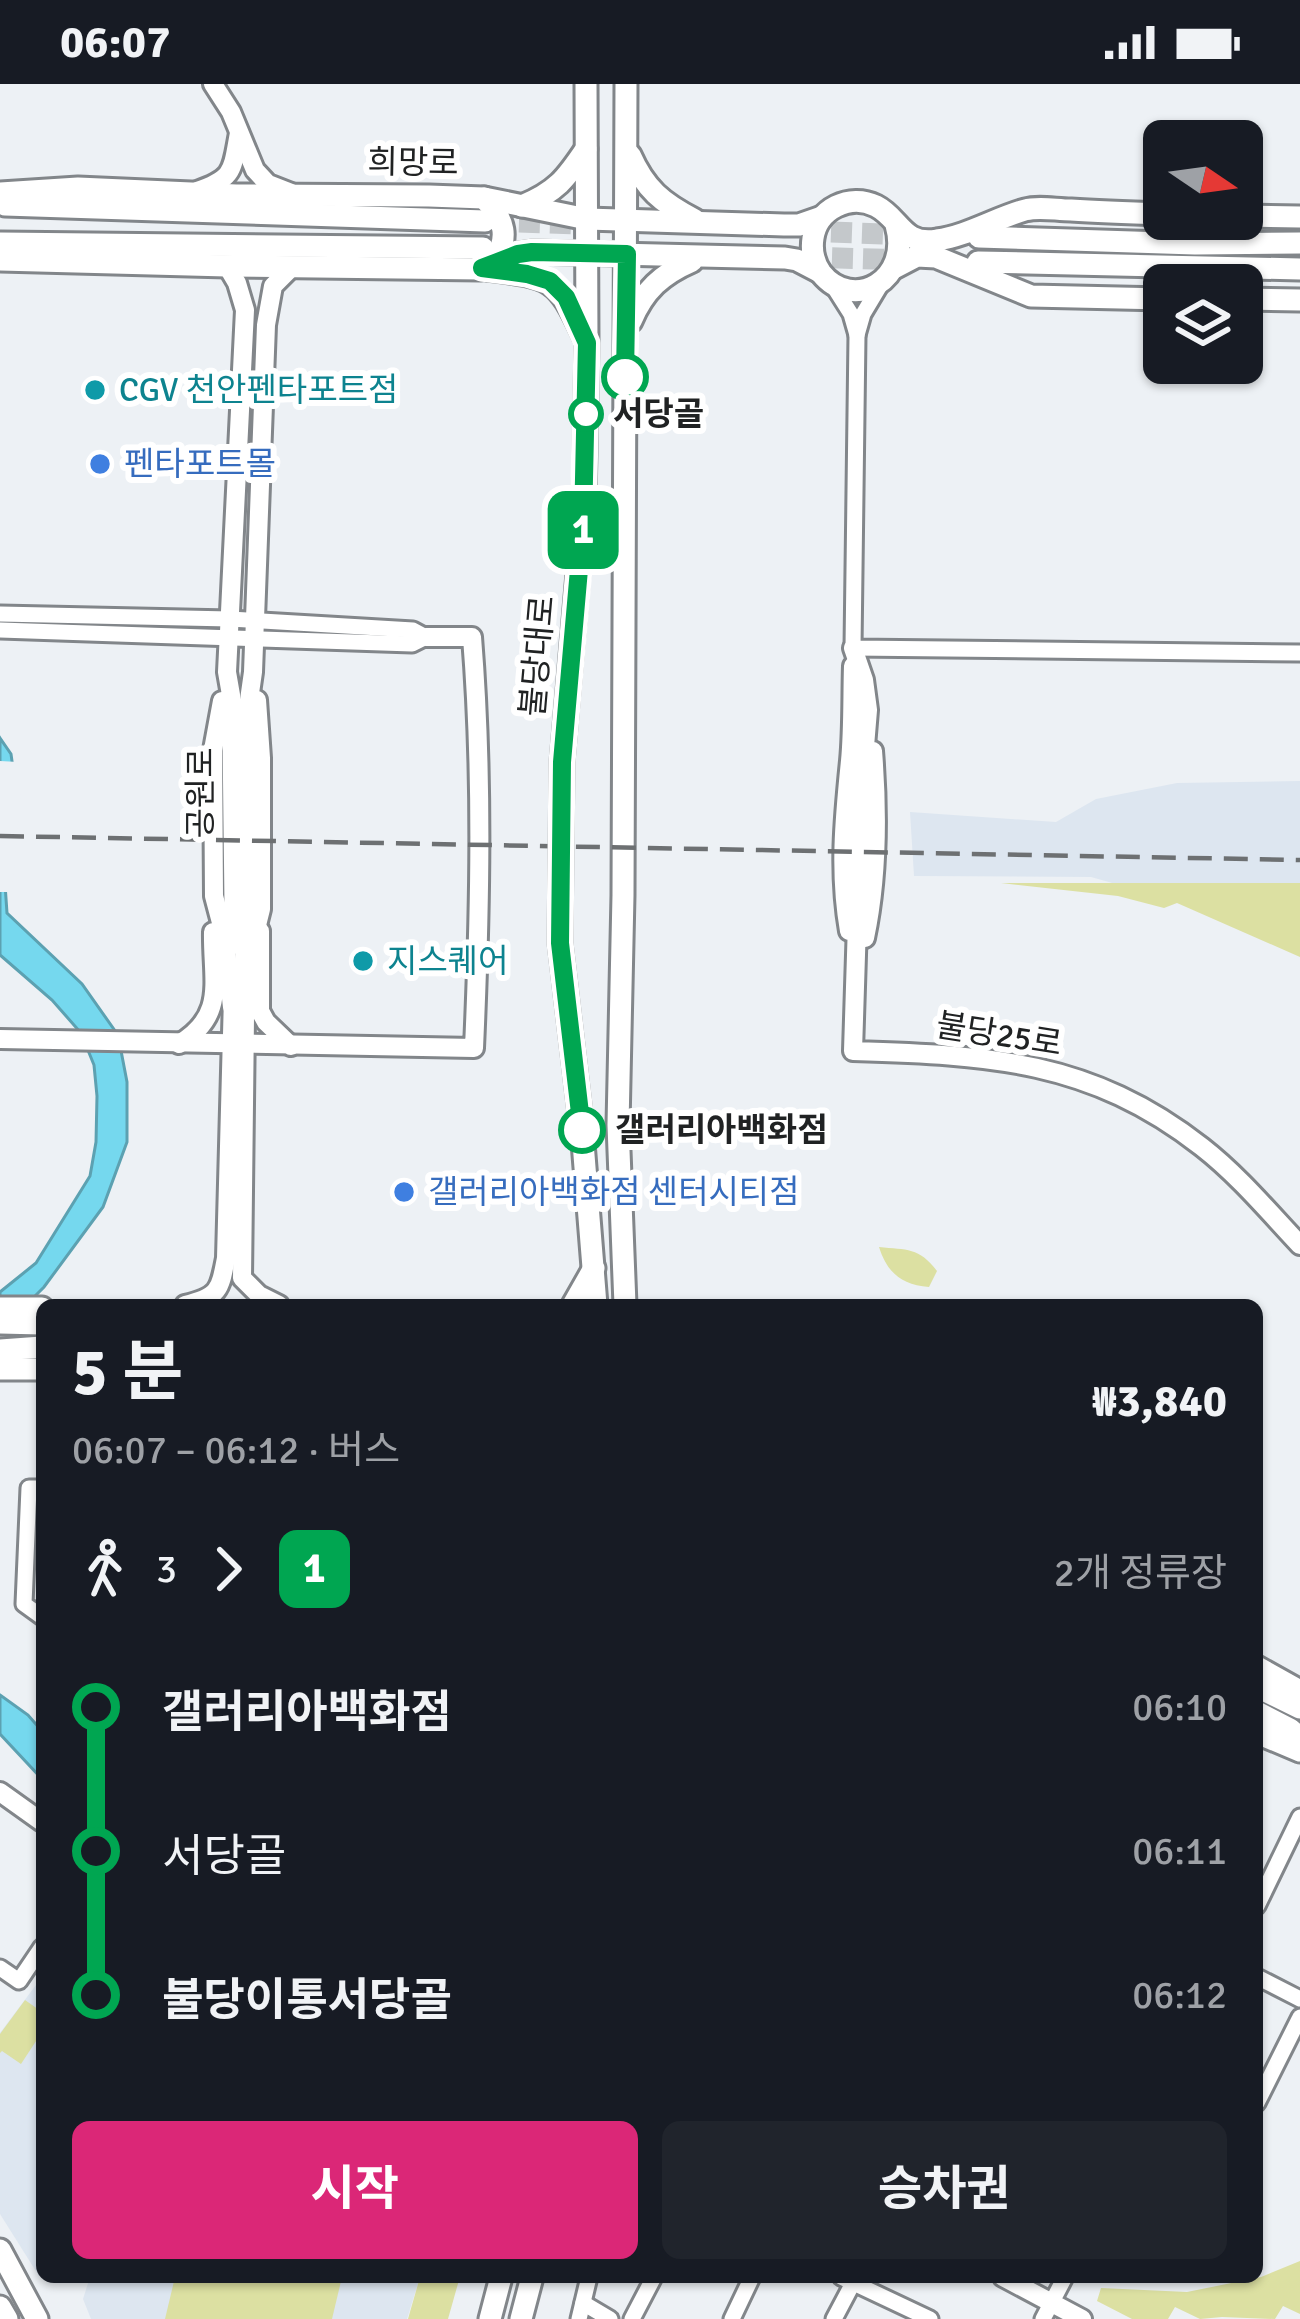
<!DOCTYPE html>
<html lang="ko">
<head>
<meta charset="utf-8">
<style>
  body { margin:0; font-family:Signika,"Noto Sans KR",sans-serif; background:#20242c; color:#f1f3f6; height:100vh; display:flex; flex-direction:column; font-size:45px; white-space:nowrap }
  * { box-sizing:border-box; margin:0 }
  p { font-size:39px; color:#9ea1a6 }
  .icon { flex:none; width:66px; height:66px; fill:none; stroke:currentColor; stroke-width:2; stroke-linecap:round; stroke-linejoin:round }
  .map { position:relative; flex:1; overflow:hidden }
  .side { position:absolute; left:36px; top:1215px; width:1227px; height:984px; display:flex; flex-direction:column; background:#171b24; border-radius:18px; box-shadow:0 3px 9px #0004 }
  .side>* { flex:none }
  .badge { padding:0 24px; border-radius:18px; font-size:42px; line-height:78px }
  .needle { width:78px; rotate:103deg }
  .controls { position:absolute; left:1143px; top:36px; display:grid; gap:24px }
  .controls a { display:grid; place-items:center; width:120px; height:120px; border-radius:18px; background:#171b24; box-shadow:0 3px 9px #0004; font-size:60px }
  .map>.badge { position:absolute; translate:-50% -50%; box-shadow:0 0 0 6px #fff }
  .legs { display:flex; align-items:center; gap:18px; height:132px; padding:0 36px; font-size:39px }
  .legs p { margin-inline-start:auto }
  .head { display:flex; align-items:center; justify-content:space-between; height:204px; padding:0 36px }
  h1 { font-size:66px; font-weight:700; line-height:90px }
  .primary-button { display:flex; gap:24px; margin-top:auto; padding:24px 36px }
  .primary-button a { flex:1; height:138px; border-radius:18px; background:#db2777; color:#fff; font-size:48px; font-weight:700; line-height:138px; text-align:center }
  .primary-button a+a { background:#20242c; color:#f1f3f6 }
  ul { padding:0 36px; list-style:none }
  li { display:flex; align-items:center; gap:42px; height:144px; font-size:45px }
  li i { display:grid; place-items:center; width:18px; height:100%; margin:0 15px; background:currentColor }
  li i::after { content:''; width:30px; height:30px; margin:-15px; border:9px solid; border-radius:50%; background:#171b24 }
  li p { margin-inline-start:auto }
  li:first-child i { background:linear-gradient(#0000 50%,currentColor 0) }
  li:last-child i { background:linear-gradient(currentColor 50%,#0000 0) }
  .status { display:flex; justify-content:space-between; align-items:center; height:84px; padding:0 60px; background:#171b24; direction:ltr }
  .status svg { height:33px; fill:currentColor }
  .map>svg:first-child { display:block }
</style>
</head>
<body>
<div class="status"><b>06:07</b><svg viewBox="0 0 49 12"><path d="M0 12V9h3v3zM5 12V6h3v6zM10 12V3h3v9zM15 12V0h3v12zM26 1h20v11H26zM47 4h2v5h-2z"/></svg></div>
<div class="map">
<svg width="1300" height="2235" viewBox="0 0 1300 2235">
  <rect width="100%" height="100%" fill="#edf1f5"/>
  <!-- built -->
  <g fill="#dde6f0">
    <path d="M1300,697V852L1091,793L914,792L910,728L1056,738L1096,715L1177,699Z"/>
    <path d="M42,1893V2189L39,2192L0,2130V1949Z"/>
    <path d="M90,2193H420L407,2235H91L83,2215Z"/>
  </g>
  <!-- green -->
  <g fill="#dce0a2">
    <path d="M1001,799H1300V873L1177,819L1164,824L1118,812Z"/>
    <path d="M879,1163C907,1166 919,1163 937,1187L929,1203C901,1201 887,1188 879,1163Z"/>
    <path d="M25,1916L42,1928V1948L21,1980L2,1967L0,1969V1950Z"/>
    <path d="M1300,2177V2230L1283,2222L1275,2235L1222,2233L1200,2235L1175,2223L1168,2235H1132L1097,2217L1101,2204L1187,2208L1261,2193Z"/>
    <path d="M175,2193H342L332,2235H165Z"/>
    <path d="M420,2193H449L459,2196L448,2235H408Z"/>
  </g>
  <!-- water -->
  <g fill="#75d8ee" stroke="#5ca1b1" stroke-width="3">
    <path d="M0,654L11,670L16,706L5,800L7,829L82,900L118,951L127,998V1058L103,1123L44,1203L0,1247V1208L36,1179L90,1092L96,1058L97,1012L94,981L81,949L52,916L0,871Z"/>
    <path d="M0,1611L28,1631L42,1647V1695L0,1650Z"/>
  </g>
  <!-- pier -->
  <path fill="#edf1f5" d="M0,677L18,678L21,705L12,808H0Z"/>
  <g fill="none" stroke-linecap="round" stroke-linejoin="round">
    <!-- secondary-tunnel -->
    <g stroke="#c4c8cb" stroke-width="21" stroke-dasharray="21 10" stroke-linecap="butt">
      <path d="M488,137L582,140"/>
      <path d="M800,147L912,151"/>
      <path d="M801,173L908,176"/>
    </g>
    <!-- minor casing -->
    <g stroke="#82868a" stroke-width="21">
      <g id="minor">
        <path d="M832,200L851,230L857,251L863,230L881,200"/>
        <path d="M857,251L853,564L1300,569"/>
        <path d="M0,530L230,535L413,546L426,553"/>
        <path d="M0,546L412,560L426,553"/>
        <path d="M42,1404H29L24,1520L42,1533"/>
        <path d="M1257,1822L1300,1733"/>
        <path d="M0,1884L19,1897L42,1863"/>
        <path d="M1257,1893L1300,1915"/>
        <path d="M1257,2019L1300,1933"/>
        <path d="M841,2193L930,2235"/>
        <path d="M583,2219L610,2235"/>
        <path d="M579,2235L589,2193"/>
        <path d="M632,2235L654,2193"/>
        <path d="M732,2235L752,2193"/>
        <path d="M834,2235L853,2199"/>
        <path d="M1043,2235L1065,2193"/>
      </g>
    </g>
    <!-- tertiary casing -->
    <g stroke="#82868a" stroke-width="24">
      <g id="tertiary">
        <path d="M213,0L231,28L255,86L268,100L291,109"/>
        <path d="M197,107C235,94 232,86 239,49"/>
        <path d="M227,182L237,199L245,226L227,588L231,611L234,861"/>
        <path d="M853,564L864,596L868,626L861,711L853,967C988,971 1091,976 1202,1063C1238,1091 1269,1128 1300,1161"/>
        <path d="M222,617L213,666L214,812L224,850L232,923"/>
        <path d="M260,847V927L266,938L291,962"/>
        <path d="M849,847C839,789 844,736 850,677C853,646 852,613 853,582"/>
        <path d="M865,854C878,792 878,730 873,667"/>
        <path d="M253,857L261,825V674L257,616"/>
        <path d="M0,955L474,964C480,827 483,690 472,553H426"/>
        <path d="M179,960C227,931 212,897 213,848"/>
        <path d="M185,1221C219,1213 220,1206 226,1174L233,913"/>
        <path d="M279,1221L259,1211L242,1194L245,933L242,925L247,802L246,637L253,588L266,241L273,202L292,183"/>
        <path d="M0,1708L42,1738"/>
        <path d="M1003,2193L1082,2235"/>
      </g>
    </g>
    <!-- secondary casing -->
    <g stroke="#82868a" stroke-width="27">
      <g id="secondary">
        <path d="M586,0L587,258L584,419L562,678L560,859L582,1046L596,1221"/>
        <path d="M630,71C645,105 662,119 695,136"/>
        <path d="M0,109L78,104L236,111L429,112L484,114L587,135L784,141H799L822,133"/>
        <path d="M484,114C505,136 510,153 493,180"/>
        <path d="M5,121L485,137"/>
        <path d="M522,122C556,108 566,95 586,65"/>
        <path d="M1242,132L1300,133"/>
        <path d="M896,141C912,196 853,229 821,189C814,179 811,167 813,154C817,125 850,109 876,122C900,134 902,162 937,156C967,152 996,134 1025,126C1039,122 1056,126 1071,126C1102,128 1133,129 1164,130"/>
        <path d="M979,153L1195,160L1300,159"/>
        <path d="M0,159L483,164"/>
        <path d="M0,176L227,182L481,185L518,170L532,168L785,174L797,176L820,188"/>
        <path d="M978,178L1300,185"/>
        <path d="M894,184L917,172L936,173L1031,212L1164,215"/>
        <path d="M487,185C551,193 557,193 584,252"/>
        <path d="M1242,215L1300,216"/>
        <path d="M631,237C644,206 662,190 692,177"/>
        <path d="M573,1221L594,1184"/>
        <path d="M625,1221L618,1041L623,811L626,0"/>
        <path d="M0,1224H42"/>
        <path d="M0,1239L42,1240"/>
        <path d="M0,1266L42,1263"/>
        <path d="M0,1285H42"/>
        <path d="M1257,1583L1300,1607"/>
        <path d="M1257,1603L1300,1624"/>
        <path d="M1257,1628L1290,1645L1300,1654"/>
        <path d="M1257,1649L1300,1667"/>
        <path d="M0,2166L37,2235"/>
        <path d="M0,2223L7,2235"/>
        <path d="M490,2235L501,2193"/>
        <path d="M521,2235L532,2193"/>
      </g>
    </g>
    <!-- minor -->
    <use href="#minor" stroke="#fff" stroke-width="15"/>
    <!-- tertiary -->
    <use href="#tertiary" stroke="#fff" stroke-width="18"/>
    <!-- secondary -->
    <use href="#secondary" stroke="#fff" stroke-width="21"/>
    <!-- rail -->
    <path stroke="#6d7072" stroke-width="4.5" stroke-dasharray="24 12" stroke-linecap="butt" d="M0,752L1300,776"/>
  </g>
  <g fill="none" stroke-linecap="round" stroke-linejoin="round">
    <!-- line-1 casing -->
    <g stroke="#fff" stroke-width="27">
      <path id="line-1" d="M582,1046L560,859L562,678L583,440L587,259L566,213L550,197L527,190L482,184L518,170L532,168L627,170L625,293"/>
    </g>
    <!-- line-1 -->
    <use href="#line-1" stroke="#00a651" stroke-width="18"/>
  </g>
  <!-- markers -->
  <g fill="#fff" stroke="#00a651" stroke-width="6">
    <circle cx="625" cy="293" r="21"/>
    <circle cx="586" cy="330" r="15"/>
    <circle cx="582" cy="1046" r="21"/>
  </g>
  <g fill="#0f9aa8" stroke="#fff" stroke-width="4.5">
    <circle cx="95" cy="306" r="12"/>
    <circle cx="363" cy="877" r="12"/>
  </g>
  <g fill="#3f7fe0" stroke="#fff" stroke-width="4.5">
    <circle cx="100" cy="380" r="12"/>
    <circle cx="404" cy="1108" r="12"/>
  </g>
  <g text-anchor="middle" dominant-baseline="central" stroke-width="12" stroke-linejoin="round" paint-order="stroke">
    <!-- street labels -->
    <g font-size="33" fill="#202223" stroke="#fff">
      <text transform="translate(413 79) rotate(1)">희망로</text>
      <text transform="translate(538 572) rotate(-85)">불당대로</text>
      <text transform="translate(201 709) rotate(-90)">공원로</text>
      <text transform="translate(999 951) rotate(9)">불당25로</text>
    </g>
    <!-- culture labels -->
    <g font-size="33" fill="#0d838f" stroke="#fff" text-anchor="start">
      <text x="119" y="306">CGV 천안펜타포트점</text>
      <text x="387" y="877">지스퀘어</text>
    </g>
    <!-- stop labels -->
    <g font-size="33" font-weight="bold" fill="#202223" stroke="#fff" text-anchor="start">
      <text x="613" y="330">서당골</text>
      <text x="615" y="1046">갤러리아백화점</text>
    </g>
    <!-- shop labels -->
    <g font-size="33" fill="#366cbe" stroke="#fff" text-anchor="start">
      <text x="124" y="380">펜타포트몰</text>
      <text x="428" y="1108">갤러리아백화점 센터시티점</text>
    </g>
  </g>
</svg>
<div class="controls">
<a><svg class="needle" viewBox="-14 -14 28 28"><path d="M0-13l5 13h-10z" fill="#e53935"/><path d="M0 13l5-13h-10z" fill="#9ea1a6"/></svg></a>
<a><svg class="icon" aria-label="layers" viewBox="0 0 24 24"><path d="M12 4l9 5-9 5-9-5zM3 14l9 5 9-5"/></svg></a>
</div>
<b class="badge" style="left:583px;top:446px;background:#00a651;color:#fff">1</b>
<section class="side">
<div class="head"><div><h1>5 분</h1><p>06:07 – 06:12 · 버스</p></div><b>₩3,840</b></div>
<div class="legs"><svg class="icon" aria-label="walk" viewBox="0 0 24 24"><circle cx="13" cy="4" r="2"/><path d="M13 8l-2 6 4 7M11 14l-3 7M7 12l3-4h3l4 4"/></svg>3<svg class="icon" aria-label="forward" viewBox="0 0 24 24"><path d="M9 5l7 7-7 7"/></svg><b class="badge" style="background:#00a651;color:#fff">1</b><p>2개 정류장</p></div>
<ul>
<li><i style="color:#00a651"></i><b>갤러리아백화점</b><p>06:10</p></li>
<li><i style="color:#00a651"></i><span>서당골</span><p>06:11</p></li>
<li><i style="color:#00a651"></i><b>불당이통서당골</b><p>06:12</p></li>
</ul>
<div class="primary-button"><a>시작</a><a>승차권</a></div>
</section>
</div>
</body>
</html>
